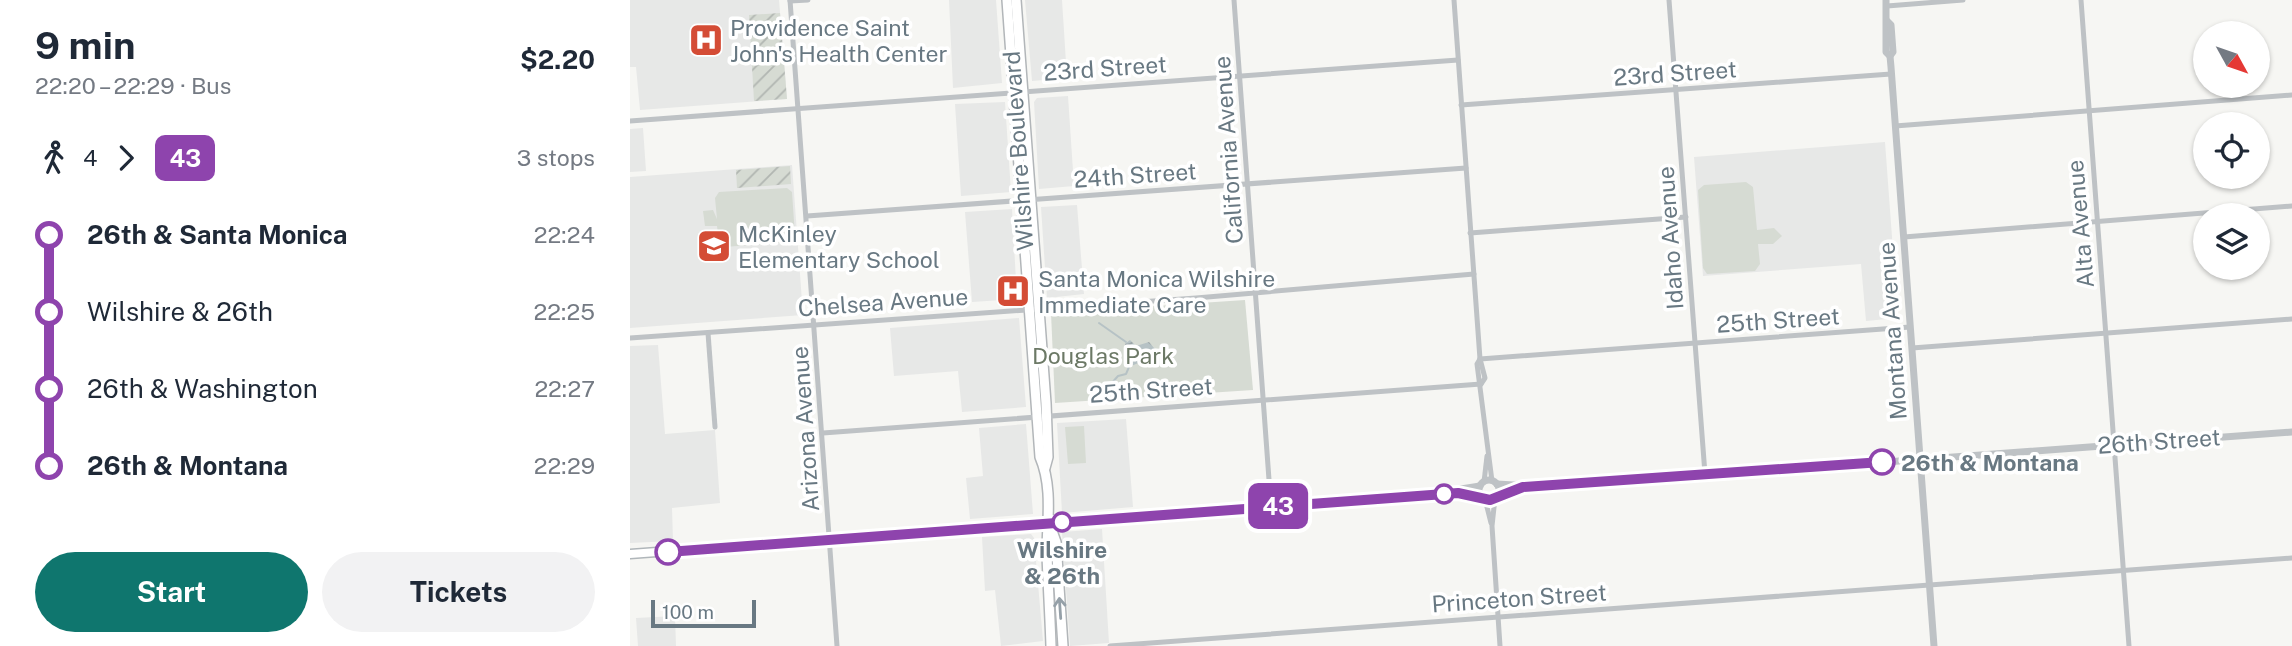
<!DOCTYPE html>
<html lang="en">
<head>
<meta charset="utf-8">
<style>
  body { margin:0; font-family:"Public Sans",sans-serif; background:#f2f2f3; color:#1f2937; height:100vh; display:flex; flex-direction:column; font-size:26px; white-space:nowrap }
  * { box-sizing:border-box; margin:0 }
  p { font-size:23px; color:#747a83 }
  .icon { flex:none; width:38px; height:38px; fill:none; stroke:currentColor; stroke-width:2; stroke-linecap:round; stroke-linejoin:round }
  .map { position:relative; flex:1; overflow:hidden }
  .sheet { display:flex; flex-direction:column; background:#fff; width:630px }
  .sheet>* { flex:none }
  .badge { padding:0 14px; border-radius:10px; font-size:24px; line-height:46px }
  .needle { width:46px; rotate:130deg }
  .buttons { position:absolute; left:1563px; top:21px; display:grid; gap:14px }
  .buttons a { display:grid; place-items:center; width:77px; height:77px; border-radius:50%; background:#fff; box-shadow:0 2px 5px #0004; font-size:35px }
  .scale { position:absolute; left:21px; bottom:18px; width:105px; box-sizing:border-box; padding-left:7px; border:4px solid #687882; border-top:0; font-size:19px; line-height:24px; white-space:nowrap; color:#687882; -webkit-text-stroke:5px #fff; paint-order:stroke }
  .map>.badge { position:absolute; translate:-50% -50%; box-shadow:0 0 0 4px #fff }
  .legs { display:flex; align-items:center; gap:10px; height:77px; padding:0 35px; font-size:23px }
  .legs p { margin-inline-start:auto }
  .head { display:flex; align-items:center; justify-content:space-between; height:119px; padding:0 35px }
  h1 { font-size:38px; font-weight:700; line-height:52px }
  .primary-button { display:flex; gap:14px; margin-top:auto; padding:14px 35px }
  .primary-button a { flex:1; height:80px; border-radius:42px; background:#0f766e; color:#fff; font-size:28px; font-weight:700; line-height:80px; text-align:center }
  .primary-button a+a { background:#f2f2f3; color:#1f2937 }
  ul { padding:0 35px; list-style:none }
  li { display:flex; align-items:center; gap:24px; height:77px; font-size:26px }
  li i { display:grid; place-items:center; width:10px; height:100%; margin:0 9px; background:currentColor }
  li i::after { content:''; width:18px; height:18px; margin:-9px; border:5px solid; border-radius:50%; background:#fff }
  li p { margin-inline-start:auto }
  li:first-child i { background:linear-gradient(#0000 50%,currentColor 0) }
  li:last-child i { background:linear-gradient(currentColor 50%,#0000 0) }
  main { display:flex; flex:1; min-height:0 }
  .map>svg:first-child { display:block }
</style>
</head>
<body>
<main>
<section class="sheet">
<div class="head"><div><h1>9 min</h1><p>22:20 – 22:29 · Bus</p></div><b>$2.20</b></div>
<div class="legs"><svg class="icon" aria-label="walk" viewBox="0 0 24 24"><circle cx="13" cy="4" r="2"/><path d="M13 8l-2 6 4 7M11 14l-3 7M7 12l3-4h3l4 4"/></svg>4<svg class="icon" aria-label="forward" viewBox="0 0 24 24"><path d="M9 5l7 7-7 7"/></svg><b class="badge" style="background:#8e44ad;color:#fff">43</b><p>3 stops</p></div>
<ul>
<li><i style="color:#8e44ad"></i><b>26th &amp; Santa Monica</b><p>22:24</p></li>
<li><i style="color:#8e44ad"></i><span>Wilshire &amp; 26th</span><p>22:25</p></li>
<li><i style="color:#8e44ad"></i><span>26th &amp; Washington</span><p>22:27</p></li>
<li><i style="color:#8e44ad"></i><b>26th &amp; Montana</b><p>22:29</p></li>
</ul>
<div class="primary-button"><a>Start</a><a>Tickets</a></div>
</section>
<div class="map">
<svg width="1662" height="646" viewBox="0 0 1662 646">
  <defs>
    <pattern id="garden-furrows" width="10" height="10" patternUnits="userSpaceOnUse" patternTransform="scale(1.75)"><rect width="10" height="10" fill="#d6dbd3"/><path d="M-1 1l2-2M0 10L10 0M9 11l2-2" fill="none" stroke="#b1b6b1"/></pattern>
    <pattern id="water-waves" width="16" height="10" patternUnits="userSpaceOnUse" patternTransform="scale(1.75)"><rect width="16" height="10" fill="#b6c2c5"/><path d="M0 5q4-4 8 0t8 0" fill="none" stroke="#98a2a5"/></pattern>
  </defs>
  <rect width="100%" height="100%" fill="#f6f6f3"/>
  <!-- built -->
  <g fill="#e7e8e7">
    <path d="M0,0H149L157,99L10,110L6,67H0Z"/>
    <path d="M319,0H366L372,83L323,88Z"/>
    <path d="M395,0H432L437,78L402,81Z"/>
    <path d="M438,96L444,186L409,189L404,102L407,98Z"/>
    <path d="M375,102L381,192L331,196L325,104Z"/>
    <path d="M13,128L16,171L0,172V129Z"/>
    <path d="M1255,142L1268,318L1236,321L1231,264L1073,276L1064,157Z"/>
    <path d="M162,165L173,315L0,328V177Z"/>
    <path d="M447,205L454,294L417,298L411,207Z"/>
    <path d="M382,209L387,299L342,302L335,212Z"/>
    <path d="M389,318L396,407L332,412L328,371L264,376L260,328Z"/>
    <path d="M28,345L35,434L85,430L90,503L42,508L43,541L0,543V346Z"/>
    <path d="M496,419L503,507L432,513L427,423Z"/>
    <path d="M396,424L403,514L340,519L336,478L353,476L349,428Z"/>
    <path d="M472,529L479,643L440,646L432,532Z"/>
    <path d="M401,534L404,538L413,641L371,646L365,590L355,591L352,537Z"/>
    <path d="M45,616L46,646H8L6,618Z"/>
  </g>
  <!-- park -->
  <g fill="#d6dbd3">
    <path d="M1116,182L1123,187L1127,230L1144,228L1152,236L1143,244H1128L1130,264L1125,271L1077,274L1073,268L1068,190L1074,185Z"/>
    <path d="M157,188L162,192L165,236L161,242L94,247L89,242L87,226H75L73,211L83,210L87,219L85,198L89,192Z"/>
    <path d="M615,300L623,390L425,403L421,313Z"/>
    <path d="M454,426L456,463L438,464L435,427Z"/>
  </g>
  <!-- garden -->
  <g fill="url(#garden-furrows)">
    <path d="M150,13L157,99L124,101L119,15Z"/>
    <path d="M160,166L161,184L107,188L106,170Z"/>
  </g>
  <!-- water -->
  <path fill="url(#water-waves)" d="M500,340L506,346L519,342L529,354L499,367L495,344Z"/>
  <g fill="none" stroke-linecap="round" stroke-linejoin="round">
    <!-- stream -->
    <g stroke="#b6c2c5" stroke-width="2">
      <path d="M469,323L496,342"/>
      <path d="M468,391L474,392L488,376L496,374L499,367"/>
    </g>
    <!-- secondary casing -->
    <g stroke="#b0b6ba" stroke-width="11">
      <path id="secondary" d="M0,554L420,523"/>
    </g>
    <!-- primary casing -->
    <g stroke="#b2b6b9" stroke-width="12">
      <g id="primary">
        <path d="M377,0L410,457C423,487 417,522 417,554C418,584 420,615 421,646"/>
        <path d="M386,0L416,403L418,457L415,468"/>
        <path d="M421,528L426,542L433,646"/>
      </g>
    </g>
    <!-- minor -->
    <g stroke="#bec2c5" stroke-width="5">
      <path d="M160,0L207,646"/>
      <path d="M604,0L641,507"/>
      <path d="M824,0L850,359L847,364L862,481"/>
      <path d="M1039,0L1075,474"/>
      <path d="M1451,0L1499,646"/>
      <path d="M160,1L178,0"/>
      <path d="M1257,6L1333,0"/>
      <path d="M831,105L1261,74"/>
      <path d="M0,121L828,60"/>
      <path d="M1265,126L1662,95"/>
      <path d="M177,216L836,168"/>
      <path d="M840,233L1056,217"/>
      <path d="M1274,237L1662,206"/>
      <path d="M78,333L85,427"/>
      <path d="M0,338L566,298L844,274"/>
      <path d="M1282,348L1662,319"/>
      <path d="M850,359L1280,327"/>
      <path d="M850,359L855,378L851,384"/>
      <path d="M193,433L851,384"/>
      <path d="M854,482L857,456"/>
      <path d="M865,498L862,526L870,646"/>
      <path d="M855,499L861,523"/>
      <path d="M480,646L1662,558"/>
    </g>
    <!-- tertiary -->
    <g stroke="#bec2c5" stroke-width="7">
      <path d="M1256,0V52L1260,56L1261,67L1304,646"/>
      <path d="M1257,21L1261,25L1263,52L1260,56"/>
      <circle cx="859" cy="490" r="10"/>
      <path d="M867,484L916,487L1662,432"/>
      <path d="M828,493L831,489L850,486"/>
      <path d="M868,494L893,487"/>
      <path d="M420,523L828,493L831,496L852,497"/>
    </g>
    <!-- secondary -->
    <use href="#secondary" stroke="#fff" stroke-width="8"/>
    <!-- primary -->
    <use href="#primary" stroke="#fff" stroke-width="9"/>
  </g>
  <!-- one-way arrows -->
  <defs><path id="oneway-shaft" d="M-6 0H5M1.5-3L5.5 0L1.5 3" fill="none" stroke-width="1.6" stroke-linecap="round" stroke-linejoin="round" transform="scale(1.75)"/></defs>
  <use stroke="#95a0a8" href="#oneway-shaft" transform="translate(430 608) rotate(-94)"/>
  <g fill="none" stroke-linecap="round" stroke-linejoin="round">
    <!-- line-1 casing -->
    <g stroke="#fff" stroke-width="16">
      <path id="line-1" d="M38,552L828,493L860,500L893,487L1252,462"/>
    </g>
    <!-- line-1 -->
    <use href="#line-1" stroke="#8e44ad" stroke-width="10"/>
  </g>
  <!-- icons -->
  <defs>
    <g id="hospital-square" transform="scale(1.75)"><rect x="-9" y="-9" width="18" height="18" rx="4" fill="#d44c35" stroke="#fff"/><path d="M-5-5h3v3.5h4V-5h3V5h-3V1.5h-4V5h-3Z" fill="#fff"/></g>
    <g id="school-square" transform="scale(1.75)"><rect x="-9" y="-9" width="18" height="18" rx="4" fill="#d44c35" stroke="#fff"/><path d="M0-5L7-2L0 1L-7-2ZM-4 1L0 2.5L4 1V4Q0 6-4 4Z" fill="#fff"/></g>
  </defs>
  <g fill-rule="evenodd">
    <use href="#hospital-square" x="76" y="40"/>
    <use href="#school-square" x="84" y="246"/>
    <use href="#hospital-square" x="383" y="291"/>
  </g>
  <!-- markers -->
  <g fill="#fff" stroke="#8e44ad" stroke-width="3.5">
    <circle cx="1252" cy="462" r="12"/>
    <circle cx="814" cy="494" r="9"/>
    <circle cx="432" cy="522" r="9"/>
    <circle cx="38" cy="552" r="12"/>
  </g>
  <g text-anchor="middle" dominant-baseline="central" stroke-width="7" stroke-linejoin="round" paint-order="stroke">
    <!-- poi labels -->
    <g font-size="23" fill="#687882" stroke="#fff" text-anchor="start">
      <text x="100" y="27">Providence Saint<tspan x="100" dy="26">John's Health Center</tspan></text>
      <text x="108" y="233">McKinley<tspan x="108" dy="26">Elementary School</tspan></text>
      <text x="408" y="278">Santa Monica Wilshire<tspan x="408" dy="26">Immediate Care</tspan></text>
    </g>
    <!-- street labels -->
    <g font-size="23" fill="#687882" stroke="#fff">
      <text transform="translate(475 68) rotate(-4)">23rd Street</text>
      <text transform="translate(1045 73) rotate(-4)">23rd Street</text>
      <text transform="translate(598 150) rotate(-94)">California Avenue</text>
      <text transform="translate(388 151) rotate(-94)">Wilshire Boulevard</text>
      <text transform="translate(505 175) rotate(-4)">24th Street</text>
      <text transform="translate(1450 224) rotate(-95)">Alta Avenue</text>
      <text transform="translate(1040 238) rotate(-94)">Idaho Avenue</text>
      <text transform="translate(253 302) rotate(-4)">Chelsea Avenue</text>
      <text transform="translate(1148 320) rotate(-4)">25th Street</text>
      <text transform="translate(1262 331) rotate(-94)">Montana Avenue</text>
      <text transform="translate(521 390) rotate(-4)">25th Street</text>
      <text transform="translate(175 429) rotate(-94)">Arizona Avenue</text>
      <text transform="translate(1529 441) rotate(-4)">26th Street</text>
      <text transform="translate(889 598) rotate(-4)">Princeton Street</text>
    </g>
    <!-- park labels -->
    <g font-size="23" fill="#6c7966" stroke="#fff">
      <text x="473" y="355">Douglas Park</text>
    </g>
    <!-- stop labels -->
    <g font-size="23" font-weight="bold" fill="#687882" stroke="#fff" text-anchor="start">
      <text x="1271" y="462">26th &amp; Montana</text>
      <text x="432" y="549" text-anchor="middle">Wilshire<tspan x="432" dy="26">&amp; 26th</tspan></text>
    </g>
  </g>
</svg>
<div class="buttons">
<a><svg class="needle" viewBox="-14 -14 28 28"><path d="M0-13l5 13h-10z" fill="#e53935"/><path d="M0 13l5-13h-10z" fill="#747a83"/></svg></a>
<a><svg class="icon" aria-label="locate" viewBox="0 0 24 24"><circle cx="12" cy="12" r="6"/><path d="M12 2v4M12 18v4M2 12h4M18 12h4"/></svg></a>
<a><svg class="icon" aria-label="layers" viewBox="0 0 24 24"><path d="M12 4l9 5-9 5-9-5zM3 14l9 5 9-5"/></svg></a>
</div>
<div class="scale">100 m</div>
<b class="badge" style="left:648px;top:506px;background:#8e44ad;color:#fff">43</b>
</div>
</main>
</body>
</html>
